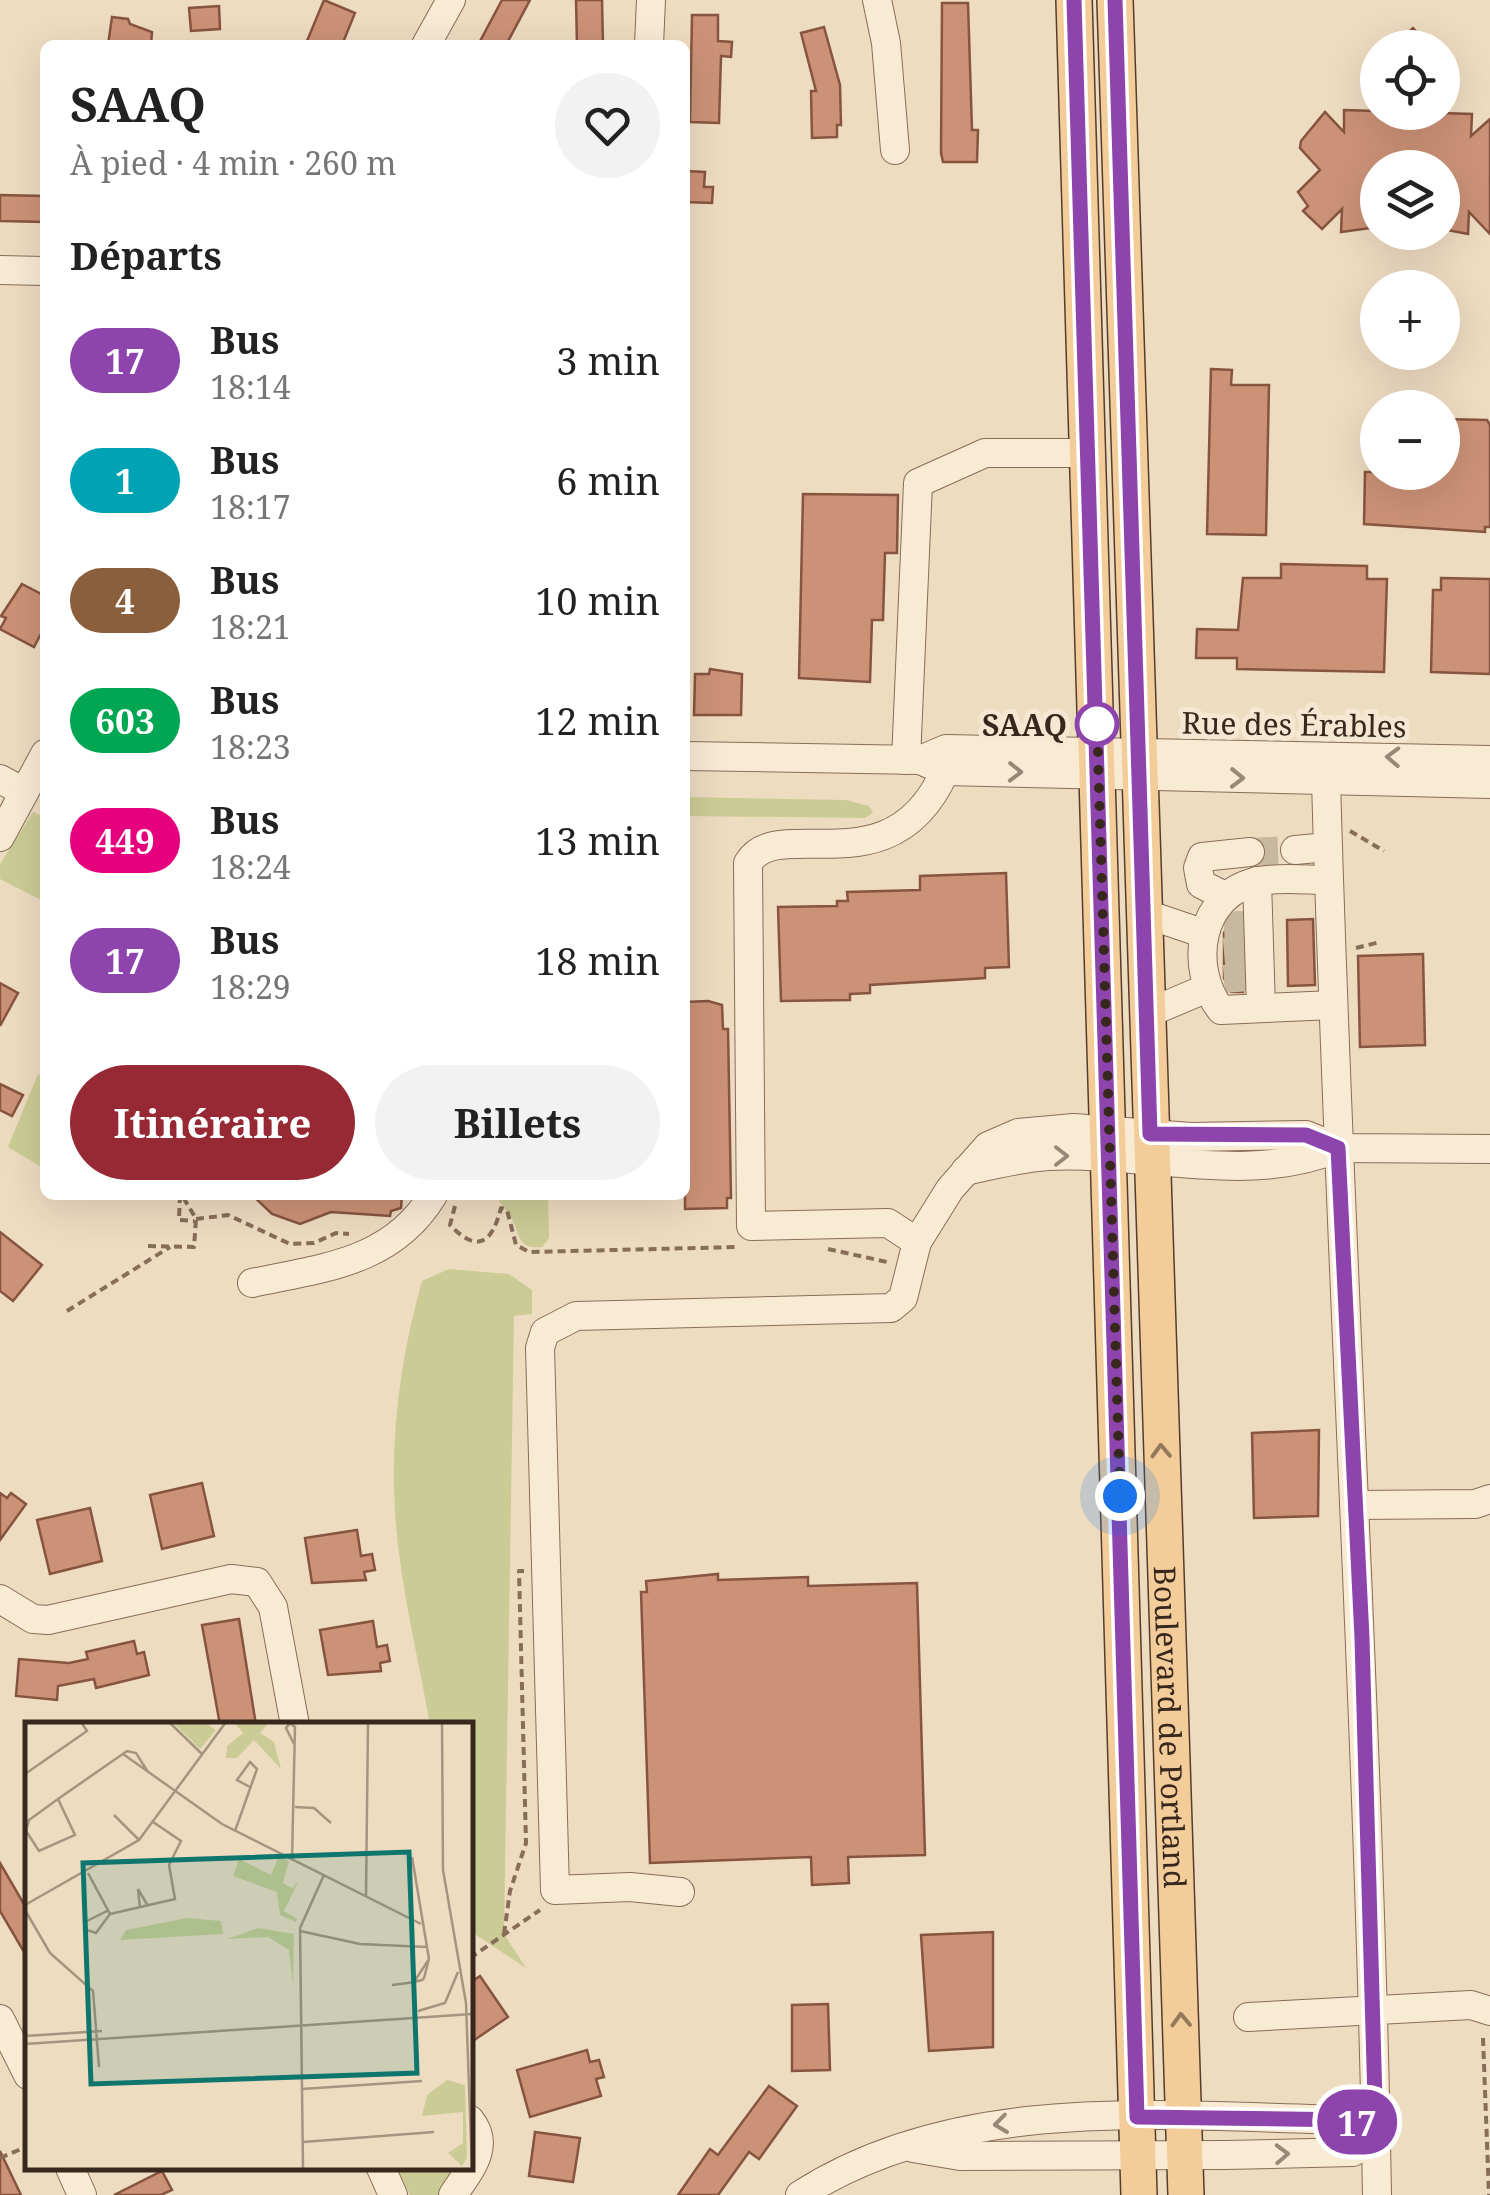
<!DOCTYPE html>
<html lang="fr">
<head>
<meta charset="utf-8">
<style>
  body { margin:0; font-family:"Noto Serif",serif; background:#f2f2f2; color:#222; height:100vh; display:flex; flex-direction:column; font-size:38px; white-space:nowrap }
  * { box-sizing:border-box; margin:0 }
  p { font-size:32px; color:#767676 }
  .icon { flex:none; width:55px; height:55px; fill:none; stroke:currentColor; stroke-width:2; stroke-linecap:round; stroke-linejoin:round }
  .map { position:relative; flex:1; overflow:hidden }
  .sheet { position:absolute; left:40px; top:40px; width:650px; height:1160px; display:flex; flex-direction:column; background:#fff; border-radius:15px; box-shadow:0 10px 40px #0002 }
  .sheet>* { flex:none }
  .badge { padding:0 20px; border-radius:32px; font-size:35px; line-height:65px }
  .buttons { position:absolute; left:1360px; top:30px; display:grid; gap:20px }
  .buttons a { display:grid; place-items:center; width:100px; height:100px; border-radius:50%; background:#fff; box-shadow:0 10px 40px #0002; font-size:50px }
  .you { position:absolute; width:50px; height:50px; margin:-25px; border:8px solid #fff; border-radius:50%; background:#1a73e8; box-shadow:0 0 0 15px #1a73e833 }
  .map>.badge { position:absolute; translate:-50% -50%; box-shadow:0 0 0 5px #fff }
  h2 { padding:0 30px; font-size:38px; line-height:90px }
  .round { display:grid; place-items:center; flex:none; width:105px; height:105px; border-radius:52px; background:#f2f2f2 }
  .head { display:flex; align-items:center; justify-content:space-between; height:170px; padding:0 30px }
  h1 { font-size:48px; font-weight:700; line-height:75px }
  .cta { display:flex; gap:20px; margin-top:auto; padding:20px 30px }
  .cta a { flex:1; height:115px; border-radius:60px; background:#972934; color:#fff; font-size:40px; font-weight:700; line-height:115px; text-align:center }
  .cta a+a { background:#f2f2f2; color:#222 }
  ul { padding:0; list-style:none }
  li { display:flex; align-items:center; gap:30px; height:120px; padding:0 30px }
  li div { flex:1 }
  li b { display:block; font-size:38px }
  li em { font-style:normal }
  li .badge { min-width:110px; font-weight:700; text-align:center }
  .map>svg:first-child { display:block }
</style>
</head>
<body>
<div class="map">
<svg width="1490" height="2195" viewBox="0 0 1490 2195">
  <rect width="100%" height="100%" fill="#eedcc1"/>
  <!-- green -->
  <g fill="#cbcc95">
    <path d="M685,797L846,800L869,806L873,813L865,818L685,816Z"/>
    <path d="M33,812L45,817V902L0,879V864Z"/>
    <path d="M38,1074L45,1080V1169L8,1147Z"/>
    <path d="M495,1195H548L549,1238L542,1247C516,1250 521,1233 510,1216C506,1209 500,1203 495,1195Z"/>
    <path d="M449,1269L509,1274L532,1290V1314L514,1316L504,1934L526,1968L470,1931V1725H430C418,1655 399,1582 395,1511C390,1433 401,1356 422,1281Z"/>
    <path d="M396,2168H457L438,2195H410Z"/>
  </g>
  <!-- building -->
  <g fill="#cc9277" stroke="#87543f" stroke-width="2.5">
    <path d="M324,0L355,13L342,45L307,41Z"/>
    <path d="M502,0H530L506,45H478Z"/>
    <path d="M576,0H602L603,45H577Z"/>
    <path d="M942,3H968L972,130H978L977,162H943L941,153Z"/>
    <path d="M219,6L220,29L191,31L189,8Z"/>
    <path d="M692,15H718V41L732,42L731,57L721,56L719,123L690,122Z"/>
    <path d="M112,17L128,19L130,24L152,32L151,45H108Z"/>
    <path d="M824,27L840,85L841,125H837V137L812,138L811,91H816L801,33Z"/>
    <path d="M1413,28L1431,48H1391Z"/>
    <path d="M1344,110L1472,114L1471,136L1490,119V234L1469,212L1468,234L1442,229V168H1378V227L1341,232L1342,209L1322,229L1303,211L1308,206L1298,192L1320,170L1300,148L1301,141L1325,112L1344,132Z"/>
    <path d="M685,171L705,172L704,187H713L712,203L685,202Z"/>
    <path d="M0,195L45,196V222L0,221Z"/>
    <path d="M1211,369L1232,370L1231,385H1269L1266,535L1207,534Z"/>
    <path d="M1442,419L1487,420L1490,425V527H1485V532L1364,524L1365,472H1442Z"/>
    <path d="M803,494L898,495L897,553H885L883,620H872L870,682L799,678Z"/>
    <path d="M1281,564L1367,566V579H1387L1384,672L1237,669V658H1196L1197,629L1238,630L1243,578H1281Z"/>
    <path d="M1441,578L1490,579V674L1431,672L1433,590H1441Z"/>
    <path d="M22,584L45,596V626L34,647L0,629L6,618L1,616Z"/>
    <path d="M710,669L742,674L741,715H694L695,674H709Z"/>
    <path d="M1006,873L1009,967L985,968V978L870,985V993L850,994V1000L781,1001L778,907L837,906V901H848L847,892L920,890V876Z"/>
    <path d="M1235,913H1240L1243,992H1231L1224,978V933Z"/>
    <path d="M1313,919L1315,985L1288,986L1287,920Z"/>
    <path d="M1423,954L1425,1045L1360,1047L1358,956Z"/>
    <path d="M0,983L18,993L0,1026Z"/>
    <path d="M708,1001L722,1005L723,1029H728L731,1198H727V1208L685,1209V1002Z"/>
    <path d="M0,1084L23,1095L12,1116L0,1110Z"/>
    <path d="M252,1195H402L401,1208L391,1211L390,1216L331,1212L300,1224L272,1214Z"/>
    <path d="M0,1232L42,1265L13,1301L0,1291Z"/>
    <path d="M1319,1430L1318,1516L1254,1518L1252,1433Z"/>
    <path d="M202,1483L214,1536L162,1549L150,1495Z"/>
    <path d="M0,1493L7,1498L11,1493L26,1504L0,1540Z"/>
    <path d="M90,1508L102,1561L50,1574L37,1520Z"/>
    <path d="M357,1530L361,1556L372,1554L375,1570L364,1572L366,1580L312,1583L305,1538Z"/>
    <path d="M718,1574V1580L808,1577V1586L917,1583L925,1855L848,1857L849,1883L812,1885L811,1857L650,1863L641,1592H647L646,1581Z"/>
    <path d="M239,1619L256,1725H220L202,1625Z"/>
    <path d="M373,1621L377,1647L387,1645L390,1661L380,1663L381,1671L328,1675L320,1630Z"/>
    <path d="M134,1641L137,1654L144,1652L149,1675L96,1688L94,1679L58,1686L57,1700L16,1696L19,1659L69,1663L88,1659L86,1652Z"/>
    <path d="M0,1863L28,1911V1959L0,1911Z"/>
    <path d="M993,1932V2047L929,2051L921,1935Z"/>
    <path d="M480,1976L508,2017L470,2043V1983Z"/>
    <path d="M828,2004L830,2070L792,2071V2005Z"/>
    <path d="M587,2050L590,2062L599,2060L604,2077L596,2079L601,2096L530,2117L517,2070Z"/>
    <path d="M769,2086L797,2106L759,2159L749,2152L718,2195H678L710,2149L718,2155Z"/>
    <path d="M535,2132L580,2138L573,2182L529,2176Z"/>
    <path d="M0,2151L21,2195H0Z"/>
    <path d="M162,2171L172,2190L161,2195H114Z"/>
  </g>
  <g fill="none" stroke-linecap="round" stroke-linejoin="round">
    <!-- minor-tunnel -->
    <g stroke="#c9b8a0" stroke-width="28" stroke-dasharray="28 14" stroke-linecap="butt">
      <path d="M1250,852L1295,850"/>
      <path d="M1224,926L1247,925"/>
      <path d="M1224,952L1247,950"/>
      <path d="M1224,979L1248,977"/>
    </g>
    <!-- minor casing -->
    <g stroke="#886d59" stroke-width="30">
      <g id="minor">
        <path d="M877,0L886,43L895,150"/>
        <path d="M426,45L451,0"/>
        <path d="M649,45L651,0"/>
        <path d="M0,270L45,271"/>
        <path d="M685,756L920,760L945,771L1490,784"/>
        <path d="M906,760L918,483L985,453H1089"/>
        <path d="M920,760L946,749L1490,760"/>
        <path d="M0,779L24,792"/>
        <path d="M1326,780C1339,1252 1369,1723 1377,2195"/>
        <path d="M0,837L45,754"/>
        <path d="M1295,850L1328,847"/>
        <path d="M1329,880C1306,880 1280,877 1259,881C1198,893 1188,968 1221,1010L1333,1005"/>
        <path d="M1257,881L1261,1008"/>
        <path d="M1225,896L1201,884L1198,868L1202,857L1250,852"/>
        <path d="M1143,913L1202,933"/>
        <path d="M1146,1014L1205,989"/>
        <path d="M965,1171C992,1165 1020,1158 1048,1156C1142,1151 1248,1186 1338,1148"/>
        <path d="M917,1242L888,1223L751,1226L748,863C779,812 891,893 945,771"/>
        <path d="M252,1283C322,1268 392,1263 433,1195"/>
        <path d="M1356,1505L1475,1504L1490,1499"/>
        <path d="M0,1599L33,1619L48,1620L231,1579L257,1582L273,1607L295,1725"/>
        <path d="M680,1892L630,1887L555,1890L540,1348L545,1332L576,1316L891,1308L903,1298L917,1242L950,1189L988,1146L1018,1133L1074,1128L1191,1137L1306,1135L1338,1148L1490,1149"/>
        <path d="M1248,2017L1471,2005L1490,2011"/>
        <path d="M0,2019L28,2075"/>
        <path d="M913,2148L960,2156L1226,2155L1353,2152L1376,2137"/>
        <path d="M70,2168L82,2195"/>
        <path d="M381,2168L393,2195"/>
        <path d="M453,2195C468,2172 492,2147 470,2120"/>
        <path d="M800,2195C962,2091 1171,2117 1355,2120L1376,2137"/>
      </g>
    </g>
    <!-- major casing -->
    <g stroke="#553c2d" stroke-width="38">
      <g id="major">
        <path d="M1074,0L1139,2195"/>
        <path id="s1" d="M1115,0L1186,2195"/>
      </g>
    </g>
    <!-- path -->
    <g stroke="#886d59" stroke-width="4" stroke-dasharray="8 5" stroke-linecap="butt">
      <path d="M1350,831L1384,851"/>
      <path d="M1356,948L1380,942"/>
      <path d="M180,1195L179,1220L194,1221"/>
      <path d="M455,1206L450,1225C478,1254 492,1243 501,1208L507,1210L516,1245L529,1252L739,1247"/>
      <path d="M196,1219L228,1215L290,1244L314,1243L336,1233L349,1234"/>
      <path d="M148,1246L194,1247L196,1219L182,1195"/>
      <path d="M828,1249L887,1262"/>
      <path d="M67,1311L170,1247"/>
      <path d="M504,1934L510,1891L526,1843L519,1571H524"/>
      <path d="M470,1958L540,1910"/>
      <path d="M1483,2038L1489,2195"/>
      <path d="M0,2158L28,2146"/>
    </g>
    <!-- minor -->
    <use href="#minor" stroke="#f9ead4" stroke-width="28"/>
    <!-- major -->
    <use href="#major" stroke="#f2cd99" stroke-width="35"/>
  </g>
  <!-- one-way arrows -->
  <defs><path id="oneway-chevron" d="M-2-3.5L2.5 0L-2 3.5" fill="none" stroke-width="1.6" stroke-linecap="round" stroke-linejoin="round" transform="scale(2.5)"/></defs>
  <g stroke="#988878">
    <use href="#oneway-chevron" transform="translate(1393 757) rotate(-178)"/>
    <use href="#oneway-chevron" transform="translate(1015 772) rotate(1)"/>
    <use href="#oneway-chevron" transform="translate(1237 778) rotate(1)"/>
    <use href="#oneway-chevron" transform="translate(1061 1156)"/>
    <use href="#oneway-chevron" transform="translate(1001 2124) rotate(173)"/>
    <use href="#oneway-chevron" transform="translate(1282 2154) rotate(-2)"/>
  </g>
  <g stroke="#947a5b">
    <use href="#oneway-chevron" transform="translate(1161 1451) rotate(-92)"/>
    <use href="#oneway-chevron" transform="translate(1181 2020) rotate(-92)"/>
  </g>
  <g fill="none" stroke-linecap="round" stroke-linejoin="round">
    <!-- line casing -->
    <g stroke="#fff" stroke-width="22">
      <path id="line" d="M1074,0L1137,2117L1355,2120L1376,2137L1362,1638L1338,1148L1306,1135L1150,1134L1115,0"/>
    </g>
    <!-- line -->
    <use href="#line" stroke="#8e44ad" stroke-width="15"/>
    <!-- walk -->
    <path stroke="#37271d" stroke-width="10" stroke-dasharray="0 18" d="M1097,724V720L1120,1496"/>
  </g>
  <!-- markers -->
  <circle fill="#fff" stroke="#8e44ad" stroke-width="5" cx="1097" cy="724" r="20"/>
  <g text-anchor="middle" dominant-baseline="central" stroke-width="10" stroke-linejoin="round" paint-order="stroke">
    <!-- stop labels -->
    <g font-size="30" font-weight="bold" fill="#37271d" stroke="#f5e7d1" text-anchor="end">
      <text x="1067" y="724">SAAQ</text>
    </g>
    <!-- street labels -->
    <g font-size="30" fill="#37271d" stroke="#f5e7d1">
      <text transform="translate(1294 724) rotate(1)">Rue des Érables</text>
      <text stroke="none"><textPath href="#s1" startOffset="1728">Boulevard de Portland</textPath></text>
    </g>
  </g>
  <!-- overview -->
  <g transform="translate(25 1722)">
    <rect width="448" height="448" fill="#eedcc1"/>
    <path d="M148,0H179L191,8L175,27ZM209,0H244L235,11L249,20L256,47L229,18L212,36H201L202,24L218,11ZM254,133L264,139L258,161L267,166L273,160L259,189L272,197L271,200L255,193L252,170L208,154L214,137L246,153ZM162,196L196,199L198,212L95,218L101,208ZM233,206L269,212L268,263L264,228L243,215L202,217ZM422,358L440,363L442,436L437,444L423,431L438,421V390L397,394L402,373Z" fill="#cbcc95"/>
    <path fill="none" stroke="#a5947f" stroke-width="2.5" d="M144,0L178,33M417,0L418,148L441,281L447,447M98,32L197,102L396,202M0,52L62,9L56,0M33,77L50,113L14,129L1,109L4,98L33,77L102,29L111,31L123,50M270,85L289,86L306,101M89,93L114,118M210,109L232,47L225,40L212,58L225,65M387,135L404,237M267,137L270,5L265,1L261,6L269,22M63,151L85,192L150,177L144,143L156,119L128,100M341,174L343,0M0,183L114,118L201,0M115,186L113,167L123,184M0,188L25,231L68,269L74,345M82,189L60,200L59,207L71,211L85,192M275,209L335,222L402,225M367,263L383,261L389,260L397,258L399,256L404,237L389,260M69,281L74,345M393,289L420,281L433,250M0,314L77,309M0,322L447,292M277,367L397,359M278,420L409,410M278,447L275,206L299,153"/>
    <path fill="#0f766e" fill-opacity="0.15" stroke="#0f766e" stroke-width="5" d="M384,130L392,351L66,362L58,141Z"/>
    <rect width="448" height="448" fill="none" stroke="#37271d" stroke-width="5"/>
  </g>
</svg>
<div class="buttons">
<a><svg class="icon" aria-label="locate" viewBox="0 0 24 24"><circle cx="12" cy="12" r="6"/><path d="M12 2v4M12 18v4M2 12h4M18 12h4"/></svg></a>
<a><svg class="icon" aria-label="layers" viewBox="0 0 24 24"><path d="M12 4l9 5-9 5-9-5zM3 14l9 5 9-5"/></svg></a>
<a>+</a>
<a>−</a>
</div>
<div class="you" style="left:1120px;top:1496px"></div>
<b class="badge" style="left:1357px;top:2122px;background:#8e44ad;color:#fff">17</b>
<section class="sheet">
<div class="head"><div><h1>SAAQ</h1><p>À pied · 4 min · 260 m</p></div><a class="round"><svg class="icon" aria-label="heart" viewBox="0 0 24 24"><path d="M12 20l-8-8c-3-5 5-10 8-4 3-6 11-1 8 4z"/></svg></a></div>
<h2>Départs</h2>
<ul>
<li><span class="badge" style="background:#8e44ad;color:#fff">17</span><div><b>Bus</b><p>18:14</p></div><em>3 min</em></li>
<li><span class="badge" style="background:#00a3b4;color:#fff">1</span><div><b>Bus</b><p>18:17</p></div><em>6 min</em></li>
<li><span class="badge" style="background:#8b5e3c;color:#fff">4</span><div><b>Bus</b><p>18:21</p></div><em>10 min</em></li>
<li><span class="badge" style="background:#00a651;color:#fff">603</span><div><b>Bus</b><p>18:23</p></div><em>12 min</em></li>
<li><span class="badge" style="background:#e6007e;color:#fff">449</span><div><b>Bus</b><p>18:24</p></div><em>13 min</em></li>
<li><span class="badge" style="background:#8e44ad;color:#fff">17</span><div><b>Bus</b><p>18:29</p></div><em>18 min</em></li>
</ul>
<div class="cta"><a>Itinéraire</a><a>Billets</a></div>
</section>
</div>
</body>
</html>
